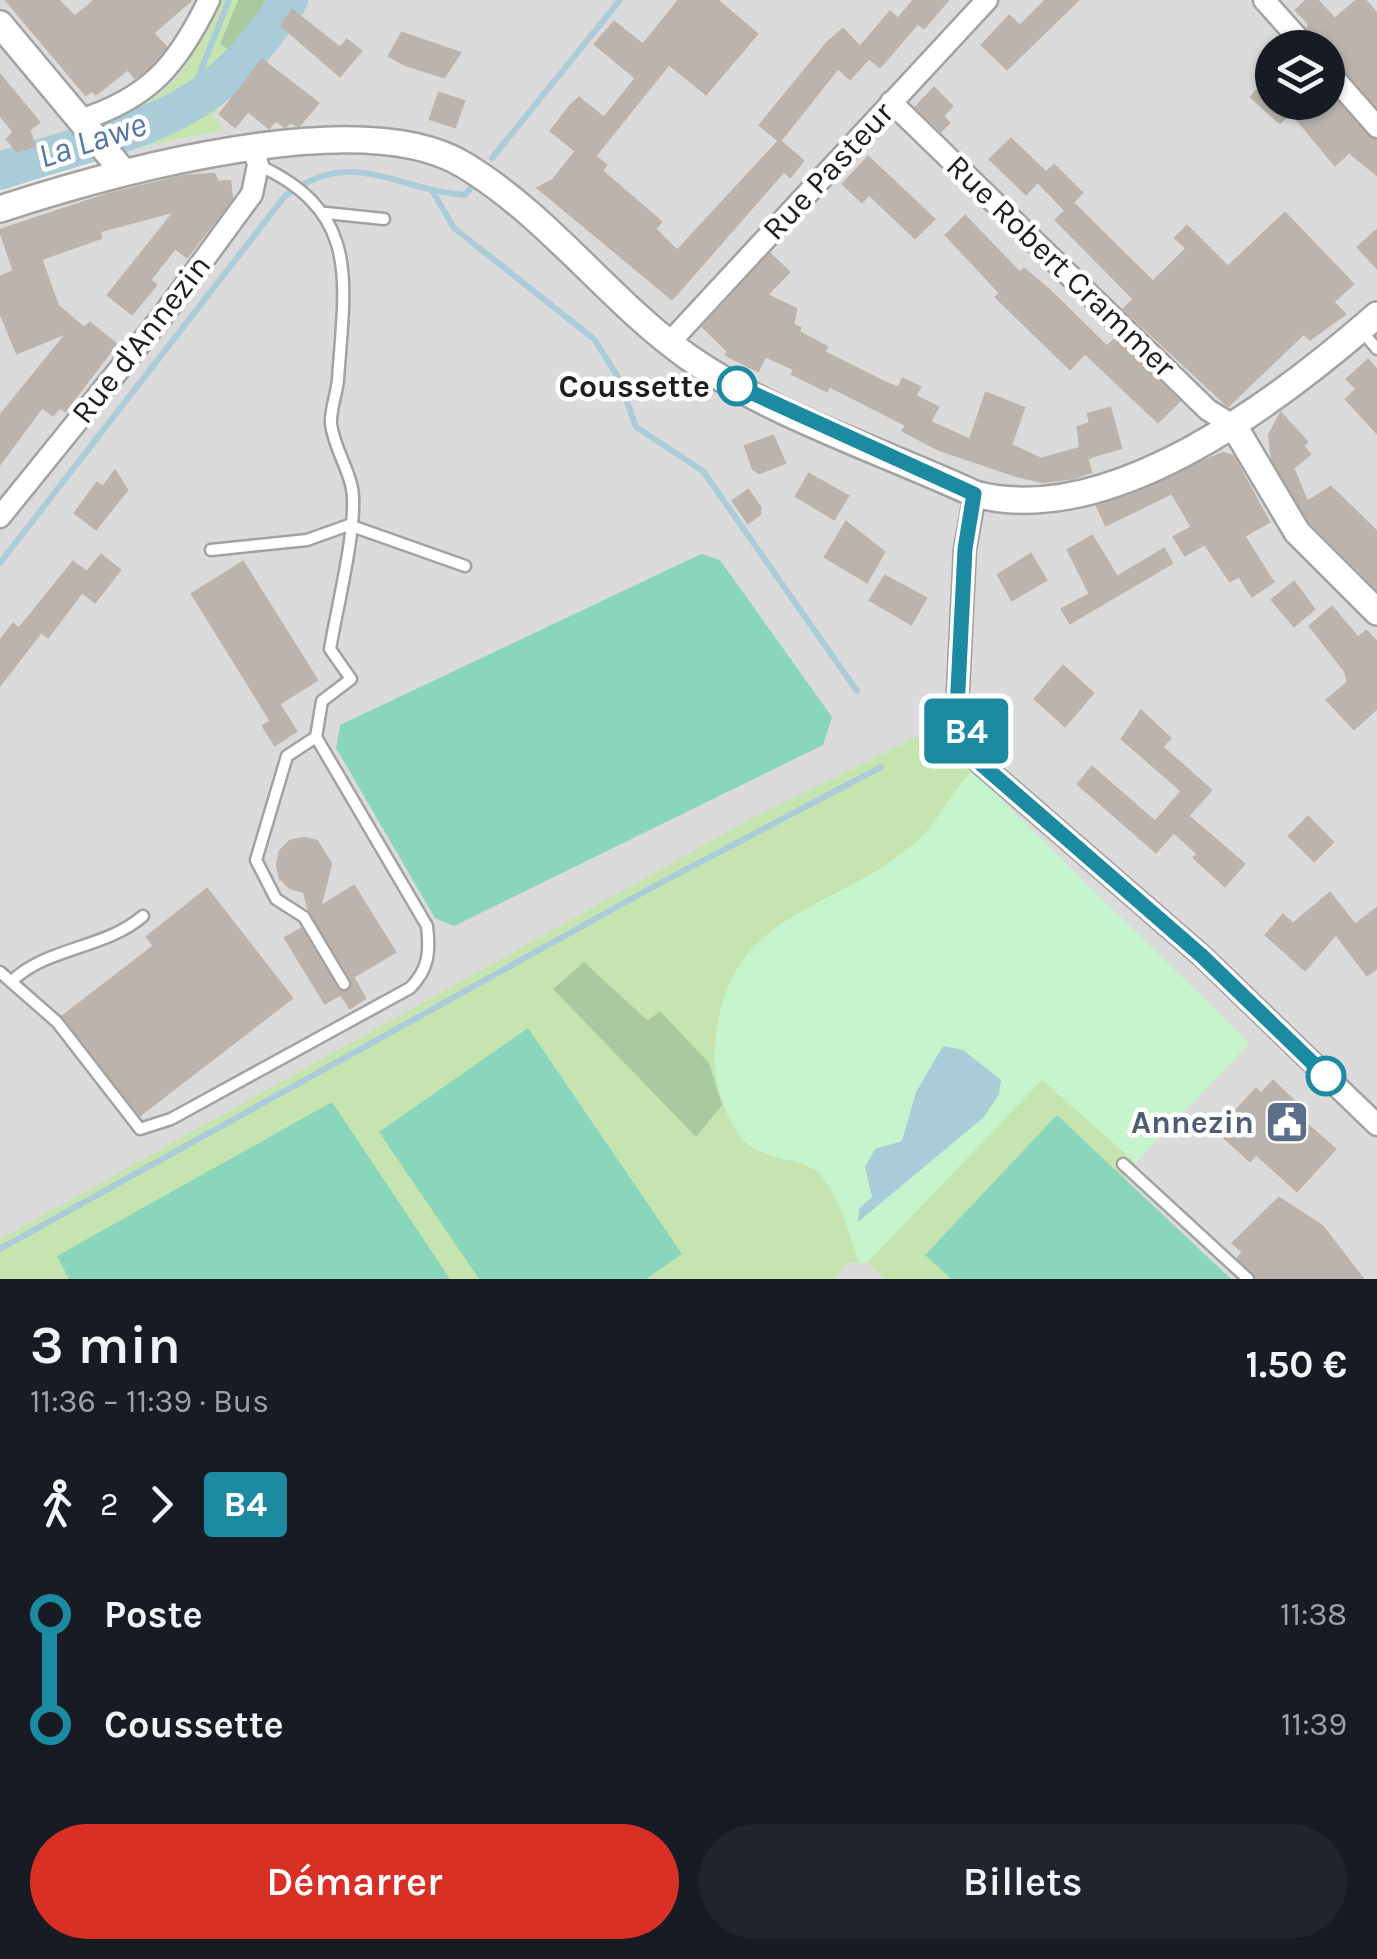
<!DOCTYPE html>
<html lang="fr">
<head>
<meta charset="utf-8">
<style>
  body { margin:0; font-family:Karla,sans-serif; background:#20242c; color:#f1f3f6; height:100vh; display:flex; flex-direction:column; font-size:38px; white-space:nowrap }
  * { box-sizing:border-box; margin:0 }
  p { font-size:32px; color:#9ea1a6 }
  .icon { flex:none; width:55px; height:55px; fill:none; stroke:currentColor; stroke-width:2; stroke-linecap:round; stroke-linejoin:round }
  .map { position:relative; height:1279px; overflow:hidden }
  .sheet { display:flex; flex-direction:column; background:#171b24; flex:1 }
  .sheet>* { flex:none }
  .badge { padding:0 20px; border-radius:8px; font-size:35px; line-height:65px }
  .buttons { position:absolute; left:1255px; top:30px; display:grid; gap:20px }
  .buttons a { display:grid; place-items:center; width:90px; height:90px; border-radius:50%; background:#171b24; box-shadow:0 2px 8px #0004; font-size:50px }
  .map>.badge { position:absolute; translate:-50% -50%; box-shadow:0 0 0 5px #fff }
  .legs { display:flex; align-items:center; gap:15px; height:110px; padding:0 30px; font-size:32px }
  .legs p { margin-inline-start:auto }
  .summary { display:flex; align-items:center; justify-content:space-between; height:170px; padding:0 30px }
  h1 { font-size:55px; font-weight:600; line-height:75px }
  .primary-button { display:flex; gap:20px; margin-top:auto; padding:20px 30px }
  .primary-button a { flex:1; height:115px; border-radius:60px; background:#d93025; color:#fff; font-size:40px; font-weight:600; line-height:115px; text-align:center }
  .primary-button a+a { background:#20242c; color:#f1f3f6 }
  ul { padding:0 30px; list-style:none }
  li { display:flex; align-items:center; gap:35px; height:110px; font-size:38px }
  li i { display:grid; place-items:center; width:15px; height:100%; margin:0 12px; background:currentColor }
  li i::after { content:''; width:25px; height:25px; margin:-12px; border:8px solid; border-radius:50%; background:#171b24 }
  li p { margin-inline-start:auto }
  li:first-child i { background:linear-gradient(#0000 50%,currentColor 0) }
  li:last-child i { background:linear-gradient(currentColor 50%,#0000 0) }
  .map>svg:first-child { display:block }
</style>
</head>
<body>
<div class="map">
<svg width="1377" height="1279" viewBox="0 0 1377 1279">
  <rect width="100%" height="100%" fill="#eeece5"/>
  <!-- residential -->
  <g fill="#dcdbdb" fill-rule="evenodd">
    <path d="M0,0H218L187,67L154,101L0,161Z"/>
    <path d="M294,0H1377V1279H0V192L91,166L131,149L223,130L212,116L238,85L235,81L247,62L250,63ZM1272,48H1328V102H1272Z"/>
  </g>
  <!-- grass -->
  <g fill="#c6e4b0">
    <path d="M218,0H238L220,44L247,62L235,81L239,85L213,115L224,130L136,148L118,116C181,90 192,61 218,0Z"/>
    <path d="M930,730L1249,1043L1123,1177L1231,1279H884L867,1262L847,1263L833,1279H0V1239L745,822Z"/>
  </g>
  <!-- forest -->
  <g fill="#a8ca9e">
    <path d="M238,0H294L251,64L220,44Z"/>
    <path d="M584,962L648,1021L660,1011L709,1063L722,1105L696,1137L553,989Z"/>
  </g>
  <!-- park -->
  <path fill="#c6f4cc" d="M972,771L1249,1043L1136,1163L1042,1080L868,1262L859,1263C852,1240 834,1180 813,1169C792,1157 760,1159 743,1140C724,1118 712,1076 715,1047C726,906 830,917 916,842C939,822 950,792 972,771Z"/>
  <!-- pitch -->
  <g fill="#8ad6bd">
    <path d="M701,554L720,560L832,717L823,745L454,926L435,918L336,748L340,725Z"/>
    <path d="M528,1028L682,1254L646,1279H479L379,1132Z"/>
    <path d="M332,1102L450,1279H69L57,1256Z"/>
    <path d="M1057,1115L1231,1279H951L925,1255Z"/>
  </g>
  <!-- water -->
  <path fill="#aacbd8" d="M943,1046L963,1050L1001,1080L999,1094L984,1117L858,1222L859,1209L872,1197L865,1167L875,1149L902,1141L916,1092Z"/>
  <g fill="none" stroke-linecap="round" stroke-linejoin="round">
    <!-- stream -->
    <g stroke="#aacbd8" stroke-width="6">
      <path d="M185,110L229,0"/>
      <path d="M492,158L620,0"/>
      <path d="M433,192L454,228L594,339L618,377L636,427L703,471L857,691"/>
      <path d="M0,563L285,196C352,145 394,190 465,195L475,183"/>
      <path d="M0,1249L651,888L881,767"/>
    </g>
    <!-- river -->
    <path stroke="#aacbd8" stroke-width="38" d="M0,171C136,125 204,131 289,0"/>
  </g>
  <!-- building -->
  <g fill="#bbb4ae" stroke="#beb3a9" stroke-width="2.5">
    <path d="M6,0H58L75,17L95,0H191L153,33L166,47L150,66L135,78L128,69L96,94L92,90L86,95Z"/>
    <path d="M679,0H717L757,34L706,94L669,64L595,156L606,165L602,171L661,222L655,229L677,251L779,141L760,125L827,43L843,29L860,47L890,12L898,19L914,0H948L924,28L918,23L880,67L869,58L850,79L838,68L780,141L803,161L790,177L784,171L672,299L538,188L553,180L576,151L551,131L570,106L579,98L604,118L636,78L595,44L614,22L643,45Z"/>
    <path d="M1046,0H1078L1007,69L982,45L1009,16L1020,26Z"/>
    <path d="M1307,0H1317L1335,19L1357,0H1365L1377,14V106L1338,62L1328,58V48H1322L1308,28L1309,24L1296,10Z"/>
    <path d="M292,10L340,48L347,40L361,51L340,76L282,26Z"/>
    <path d="M402,33L460,53L444,77L406,65L389,56Z"/>
    <path d="M262,60L318,103L299,126L290,122L285,127L276,120L269,128L248,111L235,127L220,114Z"/>
    <path d="M0,75L39,122L29,130L35,146L17,151L7,139L14,132L0,115Z"/>
    <path d="M1272,75V102H1328V91L1367,136L1377,140V175L1349,152L1335,165L1291,112L1280,123L1251,97Z"/>
    <path d="M934,88L952,106L943,116L949,123L941,131L916,107Z"/>
    <path d="M439,93L464,101L455,127L430,119Z"/>
    <path d="M1011,139L1046,173L1054,165L1082,193L1065,210L1038,182L1044,175L1026,194L990,159Z"/>
    <path d="M868,157L934,219L915,238L869,194L862,202L843,184Z"/>
    <path d="M214,174L218,182L230,181L232,199L187,257L175,248L150,280L156,285L132,314L108,295L175,211L100,231L101,238L41,259L58,306L84,328L90,323L116,344L65,411L60,407L53,415L42,407L0,464V416L68,332L17,353L0,312V277L14,271L0,230L109,194L184,176Z"/>
    <path d="M1073,203L1153,282L1187,248L1175,238L1187,226L1228,267L1285,213L1353,284L1333,302L1345,314L1310,339L1304,333L1228,406L1124,309L1134,299L1056,220Z"/>
    <path d="M965,216L1020,273L1024,269L1049,290L1107,347L1115,339L1179,401L1158,422L1085,353L1070,369L996,297L1000,293L946,235Z"/>
    <path d="M1377,230V268L1358,247Z"/>
    <path d="M770,254L789,272L767,295L796,309L793,325L800,328L799,332L827,347L824,352L886,383L898,388L903,379L920,387L915,396L938,407L930,422L970,440L986,393L1024,408L1011,445L1041,459L1080,448L1078,427L1090,423L1088,414L1110,408L1121,448L1087,458L1091,472L1073,478L1043,482L1017,476L940,450L903,431L906,425L829,386L827,391L792,374L794,369L765,356L758,371L726,355L728,351L703,327Z"/>
    <path d="M1368,360L1377,370V433L1346,399L1357,389L1347,379Z"/>
    <path d="M1281,413L1307,442L1303,446L1310,454L1293,468L1307,502L1331,487L1377,532V589L1310,522L1272,459L1269,435Z"/>
    <path d="M773,436L785,463L759,473L753,469L745,446Z"/>
    <path d="M1223,453L1233,456L1269,522L1244,536L1273,582L1252,596L1239,576L1230,581L1205,544L1185,555L1174,537L1192,527L1172,493L1106,525L1097,506Z"/>
    <path d="M115,471L127,490L96,529L75,513L97,483L103,487Z"/>
    <path d="M809,474L848,496L834,519L796,496Z"/>
    <path d="M748,490L760,507V514L748,523L733,501Z"/>
    <path d="M846,522L884,552L867,582L825,557Z"/>
    <path d="M1092,536L1117,577L1164,549L1172,563L1070,623L1062,609L1090,594L1068,550Z"/>
    <path d="M1031,554L1046,580L1012,600L998,575Z"/>
    <path d="M101,555L120,570L95,602L82,592L48,637L41,632L0,685V641L13,624L19,629L73,562L87,572Z"/>
    <path d="M243,562L317,680L279,704L296,731L275,745L263,726L271,721L192,594Z"/>
    <path d="M885,576L926,598L911,624L870,600Z"/>
    <path d="M1294,582L1314,609L1294,626L1272,600Z"/>
    <path d="M1332,607L1358,638L1366,631L1377,642V708L1354,729L1327,700L1348,682L1345,671L1310,626Z"/>
    <path d="M1063,666L1093,693L1065,726L1035,699Z"/>
    <path d="M1141,711L1170,738L1162,747L1211,790L1188,816L1244,864L1225,886L1194,858L1198,854L1174,832L1156,852L1078,784L1092,767L1155,822L1182,791L1122,739Z"/>
    <path d="M1308,817L1333,842L1314,861L1289,836Z"/>
    <path d="M304,838L317,841L331,864L320,907L354,886L395,952L353,977L365,998L350,1008L341,994L325,1003L285,938L301,929L337,989H351L352,980L309,910L304,892L290,888L280,878L277,865L280,851L290,841Z"/>
    <path d="M207,889L292,998L140,1115L63,1016L154,946L147,937Z"/>
    <path d="M1330,893L1355,925L1377,908V968L1367,975L1336,934L1305,970L1266,935L1283,915L1293,924Z"/>
    <path d="M1273,1081L1301,1108L1295,1114L1335,1149L1297,1191L1256,1154L1250,1161L1217,1131L1256,1089L1261,1094Z"/>
    <path d="M1279,1198L1322,1226L1363,1279L1257,1278L1238,1258L1243,1252L1233,1243Z"/>
  </g>
  <g fill="none" stroke-linecap="round" stroke-linejoin="round">
    <!-- service casing -->
    <g stroke="#a2a2a2" stroke-width="15">
      <g id="service">
        <path d="M258,165C361,212 345,280 338,379C337,393 330,410 331,424C334,449 352,473 353,497C355,536 337,608 330,649L351,679L322,701L316,737L287,756L256,860L276,899L304,917L344,984"/>
        <path d="M326,213L384,219"/>
        <path d="M1362,331L1377,349"/>
        <path d="M211,550L307,540L349,525L465,566"/>
        <path d="M0,972L57,1022L140,1129L171,1119L410,988C429,969 430,952 427,926L316,737"/>
        <path d="M12,981C47,947 105,949 143,916"/>
        <path d="M1123,1164L1248,1279"/>
      </g>
    </g>
    <!-- minor casing -->
    <g stroke="#a2a2a2" stroke-width="25">
      <g id="minor">
        <path d="M1264,0L1307,48"/>
        <path d="M1328,71L1377,127"/>
        <path d="M891,102L1208,410L1234,426"/>
        <path d="M80,120C150,98 178,64 209,0"/>
        <path d="M670,342L987,0"/>
        <path d="M975,494L965,549L957,710L980,763L1202,956L1377,1125"/>
        <path d="M0,517L164,314L252,194L258,165L254,150"/>
      </g>
    </g>
    <!-- tertiary casing -->
    <g stroke="#a2a2a2" stroke-width="30">
      <g id="tertiary">
        <path d="M0,24L122,170"/>
        <path d="M0,209C110,173 361,102 464,165C549,216 608,300 688,357C769,414 884,452 975,494C1110,530 1280,400 1377,315"/>
        <path d="M1234,426L1297,532L1377,612"/>
      </g>
    </g>
    <!-- service -->
    <use href="#service" stroke="#fff" stroke-width="10"/>
    <!-- minor -->
    <use href="#minor" stroke="#fff" stroke-width="20"/>
    <!-- tertiary -->
    <use href="#tertiary" stroke="#fff" stroke-width="25"/>
  </g>
  <g fill="none" stroke-linecap="round" stroke-linejoin="round">
    <!-- line-1 casing -->
    <g stroke="#fff" stroke-width="22">
      <path id="line-1" d="M737,386L974,494L965,549L957,710L980,763L1202,956L1326,1076"/>
    </g>
    <!-- line-1 -->
    <use href="#line-1" stroke="#1c8aa1" stroke-width="15"/>
  </g>
  <!-- icons -->
  <defs>
    <g id="civic-square" transform="scale(2.25)"><rect x="-9" y="-9" width="18" height="18" rx="4" fill="#5c6f8a" stroke="#fff"/><path d="M-.6-6.5H3V-4.5H.6V-3L4-1V1h2V6H-6V1h2V-1L-.6-3ZM-1.2 2.5V6h2.4V2.5Z" fill="#fff"/></g>
  </defs>
  <g fill-rule="evenodd">
    <use href="#civic-square" x="1287" y="1122"/>
  </g>
  <!-- markers -->
  <g fill="#fff" stroke="#1c8aa1" stroke-width="5">
    <circle cx="737" cy="386" r="18"/>
    <circle cx="1326" cy="1076" r="18"/>
  </g>
  <g text-anchor="middle" dominant-baseline="central" stroke-width="9" stroke-linejoin="round" paint-order="stroke">
    <!-- street labels -->
    <g font-size="32" fill="#1e1e1e" stroke="#fff">
      <text transform="translate(828 171) rotate(-47)">Rue Pasteur</text>
      <text transform="translate(1061 266) rotate(44)">Rue Robert Crammer</text>
      <text transform="translate(141 339) rotate(-52)">Rue d'Annezin</text>
    </g>
    <!-- stop labels -->
    <g font-size="32" font-weight="bold" fill="#1e1e1e" stroke="#fff" text-anchor="end">
      <text x="710" y="386">Coussette</text>
    </g>
    <!-- service labels -->
    <g font-size="32" font-weight="bold" fill="#4e5e75" stroke="#fff" text-anchor="end">
      <text x="1254" y="1122">Annezin</text>
    </g>
    <!-- water labels -->
    <g font-size="35" font-style="italic" fill="#5378a5" stroke="#fff">
      <text transform="translate(92 140) rotate(-18)">La Lawe</text>
    </g>
  </g>
</svg>
<div class="buttons">
<a><svg class="icon" aria-label="layers" viewBox="0 0 24 24"><path d="M12 4l9 5-9 5-9-5zM3 14l9 5 9-5"/></svg></a>
</div>
<b class="badge" style="left:966px;top:731px;background:#1c8aa1;color:#fff">B4</b>
</div>
<section class="sheet">
<div class="summary"><div><h1>3 min</h1><p>11:36 – 11:39 · Bus</p></div><b>1.50 €</b></div>
<div class="legs"><svg class="icon" aria-label="walk" viewBox="0 0 24 24"><circle cx="13" cy="4" r="2"/><path d="M13 8l-2 6 4 7M11 14l-3 7M7 12l3-4h3l4 4"/></svg>2<svg class="icon" aria-label="forward" viewBox="0 0 24 24"><path d="M9 5l7 7-7 7"/></svg><b class="badge" style="background:#1c8aa1;color:#fff">B4</b></div>
<ul>
<li><i style="color:#1c8aa1"></i><b>Poste</b><p>11:38</p></li>
<li><i style="color:#1c8aa1"></i><b>Coussette</b><p>11:39</p></li>
</ul>
<div class="primary-button"><a>Démarrer</a><a>Billets</a></div>
</section>
</body>
</html>
